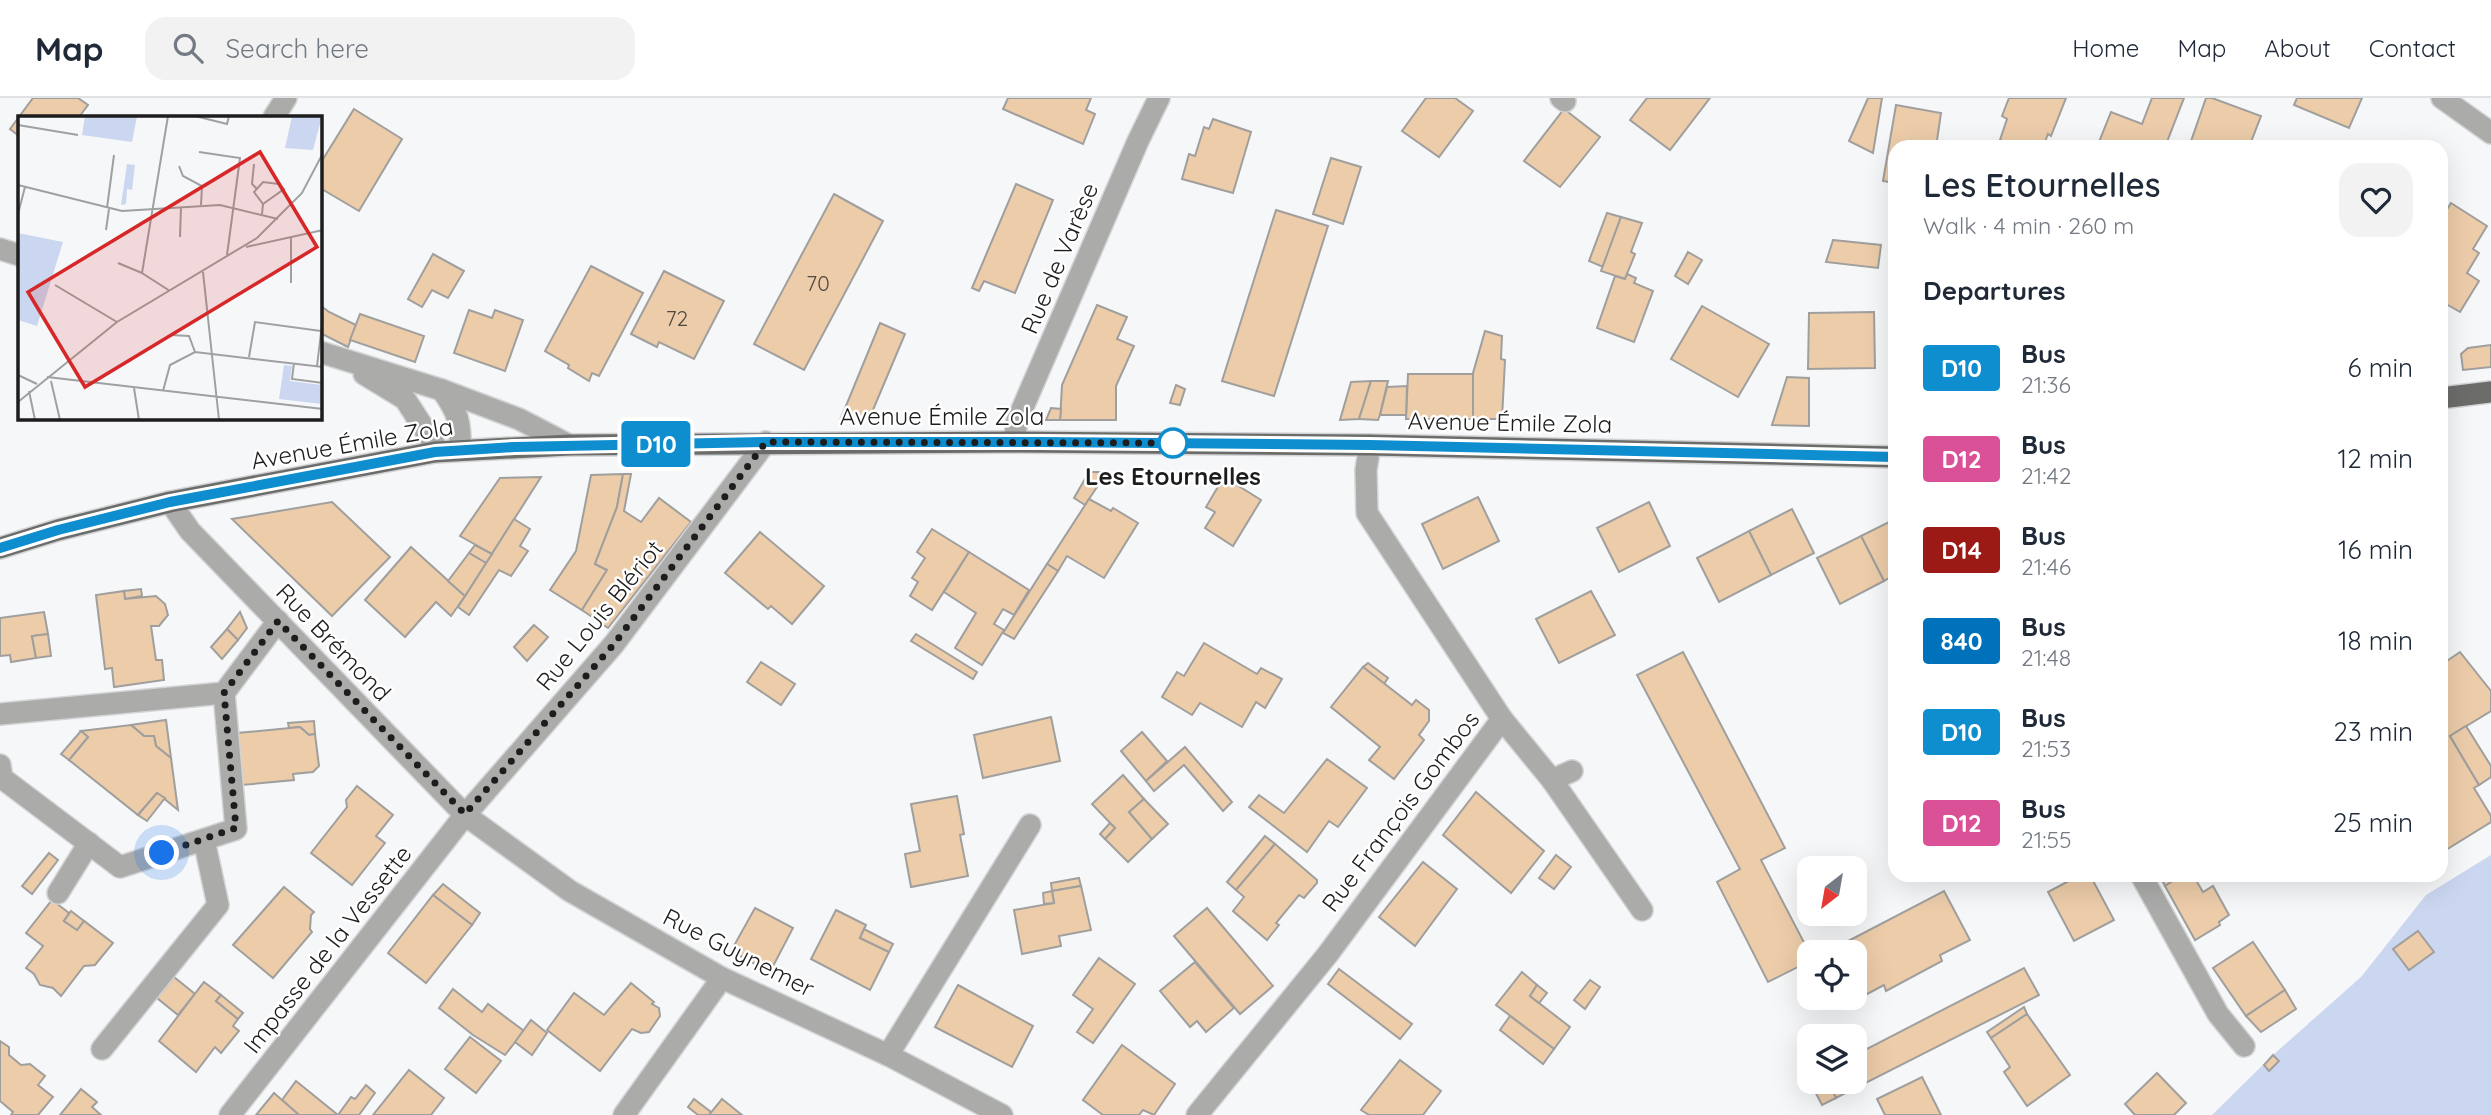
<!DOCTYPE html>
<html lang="en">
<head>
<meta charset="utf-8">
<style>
  body { margin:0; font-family:Quicksand,sans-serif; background:#f2f2f3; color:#1f2937; height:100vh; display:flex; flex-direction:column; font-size:26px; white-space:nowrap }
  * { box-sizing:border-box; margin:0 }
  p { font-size:23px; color:#747a83 }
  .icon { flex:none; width:38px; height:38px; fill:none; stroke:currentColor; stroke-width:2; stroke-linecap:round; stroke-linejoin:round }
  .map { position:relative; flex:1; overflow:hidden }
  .drawer { position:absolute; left:1888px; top:42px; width:560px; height:742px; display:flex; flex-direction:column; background:#fff; border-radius:21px; box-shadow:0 7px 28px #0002 }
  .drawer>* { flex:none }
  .badge { padding:0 14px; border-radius:5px; font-size:24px; line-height:46px }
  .needle { width:46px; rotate:211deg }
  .tools { position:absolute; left:1797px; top:758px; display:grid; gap:14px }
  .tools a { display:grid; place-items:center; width:70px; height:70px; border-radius:14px; background:#fff; box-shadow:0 7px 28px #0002; font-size:35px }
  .you { position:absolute; width:35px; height:35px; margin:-18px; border:5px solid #fff; border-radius:50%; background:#1a73e8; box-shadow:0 0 0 10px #1a73e833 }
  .map>.badge { position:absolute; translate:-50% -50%; box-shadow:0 0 0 4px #fff }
  h2 { padding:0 35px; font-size:26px; line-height:63px }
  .round { display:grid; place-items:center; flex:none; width:74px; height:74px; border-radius:21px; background:#f2f2f3 }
  .headline { display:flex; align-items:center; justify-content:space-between; height:119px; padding:0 35px }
  h1 { font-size:33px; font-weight:600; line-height:52px }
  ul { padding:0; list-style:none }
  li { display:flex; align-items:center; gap:21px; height:91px; padding:0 35px }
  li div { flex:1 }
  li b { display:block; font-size:26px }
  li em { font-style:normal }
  li .badge { min-width:77px; font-weight:700; text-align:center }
  header { display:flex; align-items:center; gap:42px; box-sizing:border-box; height:98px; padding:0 35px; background:#fff; border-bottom:2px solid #e0e1e3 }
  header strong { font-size:33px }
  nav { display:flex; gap:38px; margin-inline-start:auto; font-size:24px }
  .search { width:490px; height:63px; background:#f2f2f3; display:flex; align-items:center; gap:18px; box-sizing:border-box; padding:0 24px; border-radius:21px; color:#747a83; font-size:26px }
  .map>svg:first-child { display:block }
</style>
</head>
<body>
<header>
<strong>Map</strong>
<div class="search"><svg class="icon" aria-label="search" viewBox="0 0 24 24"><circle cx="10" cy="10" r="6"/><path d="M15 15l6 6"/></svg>Search here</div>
<nav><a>Home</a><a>Map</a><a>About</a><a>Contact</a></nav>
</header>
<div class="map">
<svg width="2491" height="1017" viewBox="0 0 2491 1017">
  <rect width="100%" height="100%" fill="#f6f7f9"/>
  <!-- green -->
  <path fill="#cbd6f0" d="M2491,757V1017H2212L2273,957L2361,879L2426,797Z"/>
  <!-- building -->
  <g fill="#eccca9" stroke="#a09f9d" stroke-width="2">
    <path d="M33,0H78L88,7L79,19H19V38L10,31Z"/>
    <path d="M1008,0H1091L1086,12L1095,16L1083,46L1003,11Z"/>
    <path d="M1426,0H1455L1473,13L1439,59L1402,33Z"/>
    <path d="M1647,0H1710L1670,52L1630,22Z"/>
    <path d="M1868,0H1882L1873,55L1849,43Z"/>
    <path d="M2009,0H2066L2051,38L2048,36L2043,49H2020L2000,42L2007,21L2002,18Z"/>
    <path d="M2152,0H2184L2165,49H2097L2111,14L2142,26Z"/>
    <path d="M2206,0H2212L2261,18L2249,49H2189Z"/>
    <path d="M2297,0H2362L2349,30L2294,7Z"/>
    <path d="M1896,7L1941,15L1936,49H1895V85L1883,83Z"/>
    <path d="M354,11L402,41L359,113L320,90V66Z"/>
    <path d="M1564,11L1600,39L1560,89L1524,63Z"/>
    <path d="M1213,21L1251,34L1233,95L1182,81L1189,56L1195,58L1204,29L1209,31Z"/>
    <path d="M1331,60L1361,69L1343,126L1313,116Z"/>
    <path d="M1016,86L1053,102L1015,195L984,183L979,193L972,190Z"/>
    <path d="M834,96L883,123L804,272L754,246Z"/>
    <path d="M2451,105L2487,128L2473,151L2479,155L2467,175L2479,183L2460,214L2441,203V121Z"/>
    <path d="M1276,112L1328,128L1274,298L1222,283Z"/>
    <path d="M1607,115L1621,119L1603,169L1589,163Z"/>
    <path d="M1621,119L1642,125L1631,154L1635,156L1625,181L1601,173Z"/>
    <path d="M1833,142L1881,147L1878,170L1826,164Z"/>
    <path d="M1688,154L1702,162L1688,186L1675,178Z"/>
    <path d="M433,156L464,173L448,200L432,192L422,209L408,201Z"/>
    <path d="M591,168L643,195L599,278L592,275L589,283L568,270L569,267L545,253Z"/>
    <path d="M664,173L724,203L694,261L659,244L657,249L631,236Z"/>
    <path d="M1627,176L1636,180L1634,185L1653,193L1634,244L1597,230L1615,178L1625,181Z"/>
    <path d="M320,207L329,214L356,227L348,249L320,235Z"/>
    <path d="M1097,207L1127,219L1117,241L1134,248L1116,288V322H1060L1062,287Z"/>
    <path d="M1702,208L1769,246L1738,299L1671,261Z"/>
    <path d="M469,212L492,220L495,212L523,222L505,273L454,255Z"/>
    <path d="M1874,214L1875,270L1808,271L1809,215Z"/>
    <path d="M360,216L424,238L415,264L350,242Z"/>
    <path d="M880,225L905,236L870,319L841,320Z"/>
    <path d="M1485,233L1502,238L1501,261L1505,262L1502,321H1473V275Z"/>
    <path d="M2491,247V269L2463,272L2461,256L2468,250Z"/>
    <path d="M1408,276H1473V321H1406Z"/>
    <path d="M1787,279L1809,280V328L1772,327Z"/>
    <path d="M1371,283L1359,321L1340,322L1351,284Z"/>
    <path d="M1371,283H1388L1380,317L1378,322L1359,321Z"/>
    <path d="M1176,287L1185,291L1180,307L1170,305Z"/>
    <path d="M1407,288L1406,317H1380L1387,289Z"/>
    <path d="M1051,310L1061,311L1060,322H1046Z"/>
    <path d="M1089,374H1107L1085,407L1074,400Z"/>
    <path d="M623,376L617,409L595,466L607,472L582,512L550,492L576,453L591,377Z"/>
    <path d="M623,376H631L624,413L641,424L659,400L691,424L608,530L582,512L607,472L595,466L617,409Z"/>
    <path d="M541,379L492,456L460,438L500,380Z"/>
    <path d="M1219,387H1237L1261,402L1233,448L1205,430L1215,414L1206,409Z"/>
    <path d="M1478,399L1499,443L1443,471L1422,426Z"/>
    <path d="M1089,401L1111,413L1113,410L1138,425L1104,480L1067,458L1058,473L1047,466Z"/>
    <path d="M332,404L390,459L332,518L232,421Z"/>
    <path d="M1649,404L1670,448L1619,474L1597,430Z"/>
    <path d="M1792,411L1814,455L1771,477L1749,433Z"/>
    <path d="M514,421L530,431L520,448L528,453L511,478L499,472L469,517L458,509Z"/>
    <path d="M1895,421V477L1884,483L1861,438Z"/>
    <path d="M932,431L969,454L932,512L910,498L918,484L912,480L925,460L917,454Z"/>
    <path d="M1749,433L1771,477L1719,504L1697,460Z"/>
    <path d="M760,434L824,488L792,526L771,508L768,511L725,475Z"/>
    <path d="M1861,438L1884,483L1840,506L1817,460Z"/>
    <path d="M475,447L492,456L486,465L469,455Z"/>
    <path d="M411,449L465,498L451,518L436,504L405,539L365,502Z"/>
    <path d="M969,454L1029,492L1014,517L1003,511L994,526L1004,532L982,567L955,550L976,515L944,494Z"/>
    <path d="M469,455L486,465L465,498L448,483Z"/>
    <path d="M1047,466L1058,473L1014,541L1003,535Z"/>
    <path d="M141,491L142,498L125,501L124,493Z"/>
    <path d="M124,493L125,501L156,498L165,506L168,517L159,528H151L156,562H162L164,582L114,589L112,570L105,571L96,497Z"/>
    <path d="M1591,493L1615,537L1559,565L1536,521Z"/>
    <path d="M44,514L48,536L32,538L36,560L11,564L10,557L0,558V520Z"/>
    <path d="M240,514L247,530L238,542L227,531Z"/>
    <path d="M534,527L548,539L527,563L514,549Z"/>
    <path d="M227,531L238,542L222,561L211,549Z"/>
    <path d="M48,536L51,558L36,560L32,538Z"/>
    <path d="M916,536L977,574L973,581L911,543Z"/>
    <path d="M1204,545L1257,576L1261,570L1282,581L1265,610L1256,604L1242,629L1200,605L1192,617L1162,599L1177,574L1184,578Z"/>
    <path d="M1683,554L1785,750L1761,762L1810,856V863L1768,884L1717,784L1740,771L1637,577Z"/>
    <path d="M2460,554L2491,593V613L2450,638L2479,687L2474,690L2491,718V724L2441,755V567Z"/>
    <path d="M761,564L795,586L781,607L747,584Z"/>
    <path d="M1368,565L1388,580L1384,586L1363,569Z"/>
    <path d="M1363,569L1412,607L1416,602L1429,612V623L1419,637L1424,642L1394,681L1369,662L1380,649L1331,609Z"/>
    <path d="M1051,619L1060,663L983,680L974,637Z"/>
    <path d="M166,622L171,660L156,648L154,638H144L131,627Z"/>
    <path d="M314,623L315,636L309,637L300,629L289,630L288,625Z"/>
    <path d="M131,627L144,638H154L156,648L171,660L178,712L157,695L138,717L69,662L88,639L81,633Z"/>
    <path d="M2466,628L2491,668V679L2479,687L2450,638Z"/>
    <path d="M300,629L309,637L315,636L319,668L313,674L293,676L294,682L242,687L237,635Z"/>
    <path d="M81,633L88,639L69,662L61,656Z"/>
    <path d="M1142,634L1167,663L1146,683L1121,653Z"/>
    <path d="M1185,649L1232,704L1223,713L1184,667L1154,693L1146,683Z"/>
    <path d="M1327,661L1367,690L1338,729L1329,723L1307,754L1249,709L1259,697L1284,715Z"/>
    <path d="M1123,677L1144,701L1129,714L1152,741L1128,764L1105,741L1115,730L1092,706Z"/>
    <path d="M357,688L393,717L376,738L385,745L352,787L311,755L347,709L346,702Z"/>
    <path d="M1476,694L1544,753L1511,795L1443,737Z"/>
    <path d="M157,695L165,700L147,723L138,717Z"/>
    <path d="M957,698L964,736L960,737L968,778L911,789L905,756L920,753L911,706Z"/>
    <path d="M1144,701L1168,726L1152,741L1129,714Z"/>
    <path d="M1110,725L1115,730L1105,741L1100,736Z"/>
    <path d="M1265,738L1275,746L1236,792L1227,784Z"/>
    <path d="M1275,746L1317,782V785L1304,800L1299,797L1276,825L1279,827L1267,842L1233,813L1244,799L1236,792Z"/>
    <path d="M49,755L58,762L32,796L22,788Z"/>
    <path d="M1556,757L1571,769L1554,791L1539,780Z"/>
    <path d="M1423,764L1457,791L1415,848L1379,819Z"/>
    <path d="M2080,777H2090L2114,822L2074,843L2048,794Z"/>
    <path d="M2159,777H2182L2165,788Z"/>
    <path d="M2182,777H2193L2203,794L2213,788L2229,817L2219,824L2220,827L2195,842L2165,788Z"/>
    <path d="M1079,780L1081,788L1052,793L1051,785Z"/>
    <path d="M443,786L480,815L472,827L433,797Z"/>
    <path d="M1081,788L1091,832L1059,838L1061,848L1022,856L1014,812L1054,805L1052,793Z"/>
    <path d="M284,789L314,814L311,817L310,831L312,834L273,880L233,847Z"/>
    <path d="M1052,793L1054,805L1044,806L1043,795Z"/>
    <path d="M1944,793L1970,842L1940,857L1942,863L1886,893L1884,887L1854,903L1855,854L1829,853Z"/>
    <path d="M433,797L472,827L426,885L388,855Z"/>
    <path d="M52,802L69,815L64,823L77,832L84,823L113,845L95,867L84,868L61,898L53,890L40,887L34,876L26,870L43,848L26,835Z"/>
    <path d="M755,810L793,830L770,874L731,853Z"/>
    <path d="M1207,810L1273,888L1240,916L1174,838Z"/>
    <path d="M836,812L866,827L860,840L889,854L870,892L811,861Z"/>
    <path d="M71,813L84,823L77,832L64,823Z"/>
    <path d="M864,831L893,846L889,854L860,840Z"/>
    <path d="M2418,833L2434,854L2409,872L2393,851Z"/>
    <path d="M2253,844L2285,892L2246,918L2213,870Z"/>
    <path d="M1099,860L1135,886L1093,945L1077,934L1093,911L1073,897Z"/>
    <path d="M1195,864L1234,910L1206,934L1197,923L1190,929L1160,893Z"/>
    <path d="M2024,870L2039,897L1836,1000L1828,984H1855V957Z"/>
    <path d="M1339,871L1412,926L1400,941L1328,886Z"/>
    <path d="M1522,874L1537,887L1530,898L1570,929L1554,951L1496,907Z"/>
    <path d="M174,879L195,896L178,917L157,900Z"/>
    <path d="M1590,882L1600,889L1585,911L1574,902Z"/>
    <path d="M204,884L221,897L216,903L238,921L233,928L239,933L221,955L215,949L196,974L159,943Z"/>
    <path d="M631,885L654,904L652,906L659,910L660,918L649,934L641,935L632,931L600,973L547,932L574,895L604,917Z"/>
    <path d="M958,887L1033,928L1012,969L935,929Z"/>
    <path d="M1537,887L1547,895L1539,905L1530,898Z"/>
    <path d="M453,891L482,914L488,906L524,933L505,957L473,937L439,910Z"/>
    <path d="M2285,892L2296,911L2261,934L2246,918Z"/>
    <path d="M221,897L243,915L238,921L216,903Z"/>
    <path d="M2024,909L2027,916L1991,940L1987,934Z"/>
    <path d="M2027,916L2070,977L2027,1008L2004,974L2010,969L1991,940Z"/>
    <path d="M1510,918L1554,951L1543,966L1500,932Z"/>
    <path d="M531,922L547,935L532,957L515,944Z"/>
    <path d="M470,939L501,963L476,995L445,971Z"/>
    <path d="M0,943L9,949V957L21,967L30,966L45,978L38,987L53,999L38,1017H11L13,1014L0,1003Z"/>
    <path d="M1122,947L1175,986L1154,1017L1143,1012L1139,1017H1103L1083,1002Z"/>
    <path d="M2273,957L2279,963L2269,973L2264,967Z"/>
    <path d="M1400,962L1441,993L1423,1017H1369L1361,1012Z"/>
    <path d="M409,972L444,1000L431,1017H373Z"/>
    <path d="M2157,975L2186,1005L2174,1017H2135L2125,1006Z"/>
    <path d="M1922,979L1941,1017H1885L1877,1001Z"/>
    <path d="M296,983L338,1017H299L282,1002Z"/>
    <path d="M1810,984H1828L1836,1000L1822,1007Z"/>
    <path d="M366,987L375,995L359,1017H338L351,999L355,1001Z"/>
    <path d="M81,991L97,1004L92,1009L101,1017H60Z"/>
    <path d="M274,995L282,1002L299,1017H256Z"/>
    <path d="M694,1001L711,1014L709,1017H698L688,1009Z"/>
    <path d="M722,1001L742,1017H709Z"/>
  </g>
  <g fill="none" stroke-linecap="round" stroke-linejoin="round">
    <!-- minor casing -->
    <g stroke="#d3d4d6" stroke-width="24">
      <g id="minor">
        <path d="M1561,0L1565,3"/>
        <path d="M2442,0L2491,35"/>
        <path d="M274,19L286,0"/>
        <path d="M0,151L19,157"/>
        <path d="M320,254L442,292L519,321L569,347"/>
        <path d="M364,276L405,301L434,346L435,354"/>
        <path d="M442,292C458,315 461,324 460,352"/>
        <path d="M1014,344L1017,323L1138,43L1159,0"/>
        <path d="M170,404L190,433L465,717L570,793L722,880L888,957L1002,1017"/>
        <path d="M0,616L224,595"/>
        <path d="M1502,621L1552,682L1642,812"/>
        <path d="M0,667L2,680L120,769L236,731L224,595L278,523"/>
        <path d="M1552,682L1572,673"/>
        <path d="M2141,777L2218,916L2244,948"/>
        <path d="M58,795L89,745"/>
        <path d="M102,951L218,807L204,742"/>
        <path d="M888,957L1030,727"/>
        <path d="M230,1017L465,717L614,546L766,344"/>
        <path d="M624,1017L722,880"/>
        <path d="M1197,1017L1328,856L1502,621L1367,415L1366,372L1370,347"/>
      </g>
    </g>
    <!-- major casing -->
    <g stroke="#d3d4d6" stroke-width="24">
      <g id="major">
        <path d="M2441,300L2491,294"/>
        <path d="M0,450L58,432L170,404L435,354L569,347L1014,344L1370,347L1895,359"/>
      </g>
    </g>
    <!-- minor -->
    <use href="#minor" stroke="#ababaa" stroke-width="21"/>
    <!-- major -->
    <use href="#major" stroke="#6c6d6b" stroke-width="21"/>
  </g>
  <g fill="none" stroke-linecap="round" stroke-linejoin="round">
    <!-- line casing -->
    <g stroke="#fff" stroke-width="16">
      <path id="line" d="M0,450L58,432L170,404L435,354L514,349L766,344H1041L1370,347L1895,359"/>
    </g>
    <!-- line -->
    <use href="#line" stroke="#0e8ece" stroke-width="10"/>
    <!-- walk -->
    <path stroke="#1d1d1e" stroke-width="7" stroke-dasharray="0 12.6" d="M162,755L236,730L224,595L278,523L465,716L614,546L766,344L1178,345H1173"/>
  </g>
  <!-- markers -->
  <circle fill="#fff" stroke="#0e8ece" stroke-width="3.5" cx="1173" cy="345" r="14"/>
  <g text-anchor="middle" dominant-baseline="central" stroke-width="5" stroke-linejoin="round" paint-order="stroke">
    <!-- number labels -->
    <g font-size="21" fill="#514941">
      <text x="818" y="185">70</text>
      <text x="677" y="220">72</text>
    </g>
    <!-- street labels -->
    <g font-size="24" fill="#1d1d1e" stroke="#fff">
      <text transform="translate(1059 160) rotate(-67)">Rue de Varèse</text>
      <text x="942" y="318">Avenue Émile Zola</text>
      <text transform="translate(1510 324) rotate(1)">Avenue Émile Zola</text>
      <text transform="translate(352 345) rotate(-10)">Avenue Émile Zola</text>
      <text transform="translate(599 517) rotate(-51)">Rue Louis Blériot</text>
      <text transform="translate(334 544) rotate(46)">Rue Brémond</text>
      <text transform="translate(1400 713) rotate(-53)">Rue François Gombos</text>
      <text transform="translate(327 851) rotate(-52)">Impasse de la Vessette</text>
      <text transform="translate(739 854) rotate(27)">Rue Guynemer</text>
    </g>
    <!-- stop labels -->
    <g font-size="24" font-weight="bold" fill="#1d1d1e" stroke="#fff">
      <text x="1173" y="378">Les Etournelles</text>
    </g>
  </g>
  <!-- overview -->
  <g transform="translate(18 18)">
    <rect width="304" height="304" fill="#f6f7f9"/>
    <path d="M67,0H119L114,26L64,19ZM274,0H304L295,34L267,32ZM109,48L117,49L114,74L109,73L108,88L103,89ZM0,117L45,126L19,210L0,204ZM266,249L274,250L272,265L304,269V288L261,283Z" fill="#cbd6f0"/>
    <path fill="none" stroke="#9fa0a1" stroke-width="2" d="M150,0L124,157L152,175M177,0L209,8L211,0M0,9L60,19M181,36L222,42L209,139M236,48L234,68L239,73M161,50L165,60L184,70L183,89M0,69L104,95L202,89L260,103M89,92L96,39M0,98L7,71M244,98L245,88L266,73L261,68L245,66L236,76L245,88M88,114L91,93M162,121L163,91M228,131L305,114M100,147L124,157M185,156L201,304M273,167V121M37,169L99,206M153,219L171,220L177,236M231,241L237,206L303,215M276,247L274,263L305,267M299,250L305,200M0,259L19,268M29,261L305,293M33,265L42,304M116,272L121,304M11,275L17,304M145,275L152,249L177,236L305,251M0,286L99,206L239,122L284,77L305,37"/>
    <path fill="#d62828" fill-opacity="0.15" stroke="#d62828" stroke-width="3.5" d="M242,36L299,131L67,271L10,176Z"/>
    <rect width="304" height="304" fill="none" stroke="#1d1d1e" stroke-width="3.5"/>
  </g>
</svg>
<div class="tools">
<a><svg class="needle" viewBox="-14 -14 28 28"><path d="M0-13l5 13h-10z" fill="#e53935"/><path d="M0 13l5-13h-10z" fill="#747a83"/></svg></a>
<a><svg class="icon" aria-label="locate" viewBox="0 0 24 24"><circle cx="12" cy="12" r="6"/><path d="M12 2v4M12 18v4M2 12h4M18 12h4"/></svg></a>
<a><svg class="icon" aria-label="layers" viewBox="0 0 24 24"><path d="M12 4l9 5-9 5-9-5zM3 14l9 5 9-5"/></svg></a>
</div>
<div class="you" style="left:162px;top:755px"></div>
<b class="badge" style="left:656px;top:346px;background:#0e8ece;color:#fff">D10</b>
<section class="drawer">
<div class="headline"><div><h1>Les Etournelles</h1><p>Walk · 4 min · 260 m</p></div><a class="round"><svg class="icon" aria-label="heart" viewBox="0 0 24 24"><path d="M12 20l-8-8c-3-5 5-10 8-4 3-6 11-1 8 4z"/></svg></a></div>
<h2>Departures</h2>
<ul>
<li><span class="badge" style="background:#0e8ece;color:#fff">D10</span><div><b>Bus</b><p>21:36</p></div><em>6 min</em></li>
<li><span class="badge" style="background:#db5197;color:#fff">D12</span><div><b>Bus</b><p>21:42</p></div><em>12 min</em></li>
<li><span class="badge" style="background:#9c1a15;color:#fff">D14</span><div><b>Bus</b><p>21:46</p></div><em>16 min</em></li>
<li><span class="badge" style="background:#0072bc;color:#fff">840</span><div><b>Bus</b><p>21:48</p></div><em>18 min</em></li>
<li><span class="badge" style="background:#0e8ece;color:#fff">D10</span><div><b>Bus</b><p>21:53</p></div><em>23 min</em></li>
<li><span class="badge" style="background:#db5197;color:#fff">D12</span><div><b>Bus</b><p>21:55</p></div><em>25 min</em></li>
</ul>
</section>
</div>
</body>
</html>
